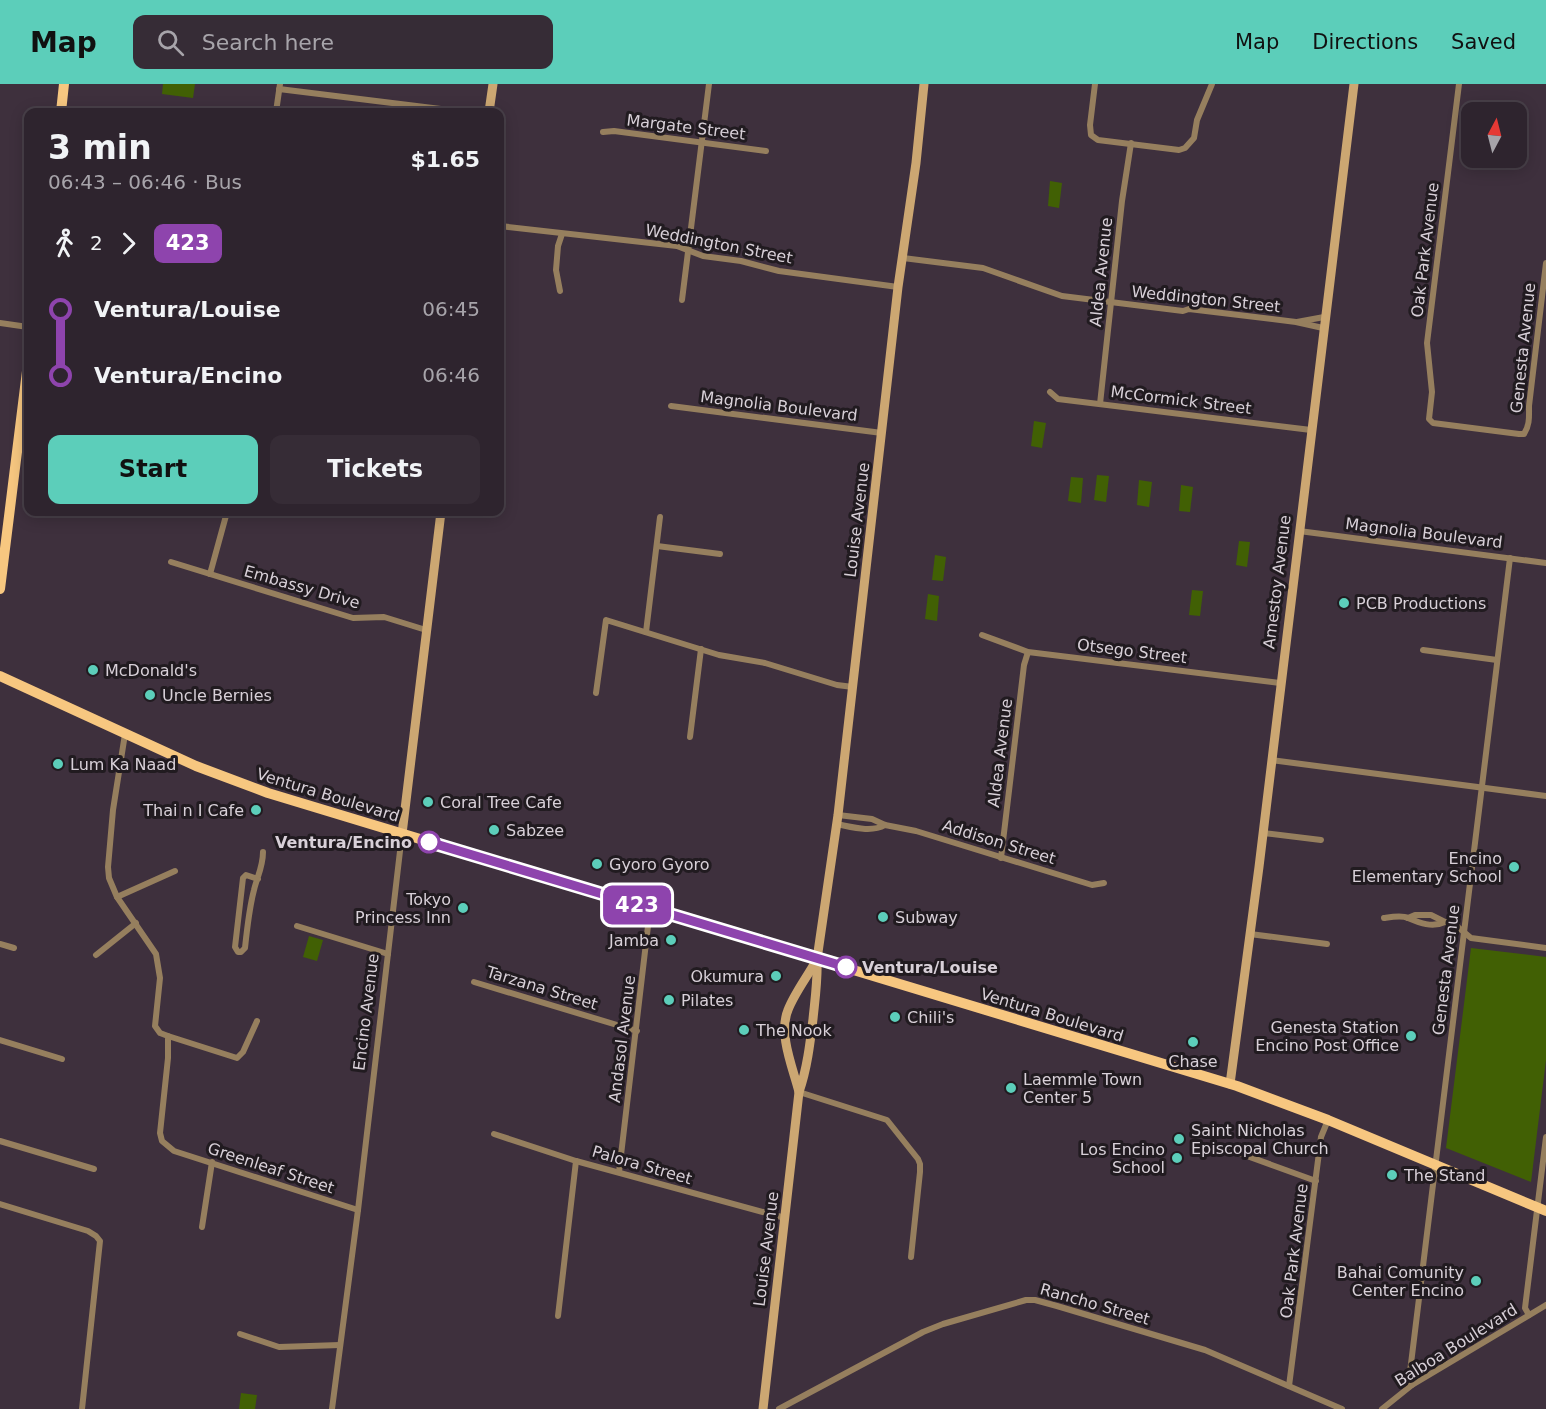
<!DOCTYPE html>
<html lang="en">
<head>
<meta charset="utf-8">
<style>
  body { margin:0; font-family:"DejaVu Sans",sans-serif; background:#362c36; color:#f1f3f6; height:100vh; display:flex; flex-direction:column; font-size:22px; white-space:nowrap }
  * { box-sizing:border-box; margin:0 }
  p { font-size:20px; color:#a7a4aa }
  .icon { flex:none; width:33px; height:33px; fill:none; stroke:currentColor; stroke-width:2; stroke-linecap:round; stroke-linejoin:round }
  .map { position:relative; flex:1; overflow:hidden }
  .details { position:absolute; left:24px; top:24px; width:480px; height:408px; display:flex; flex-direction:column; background:#2e242e; border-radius:12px; box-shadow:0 3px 15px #0003,0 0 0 2px #49414a }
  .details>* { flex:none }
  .badge { padding:0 12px; border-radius:9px; font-size:21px; line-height:39px }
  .needle { width:39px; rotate:7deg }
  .controls { position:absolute; left:1461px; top:18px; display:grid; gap:12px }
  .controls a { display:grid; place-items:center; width:66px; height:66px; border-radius:12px; background:#2e242e; box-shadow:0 3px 15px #0003,0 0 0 2px #49414a; font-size:30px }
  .map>.badge { position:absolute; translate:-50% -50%; box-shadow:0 0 0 3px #fff }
  .legs { display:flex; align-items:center; gap:9px; height:66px; padding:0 24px; font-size:20px }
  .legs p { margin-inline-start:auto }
  .overview { display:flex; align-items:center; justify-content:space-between; height:102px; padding:0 24px }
  h1 { font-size:33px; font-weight:800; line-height:45px }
  .cta { display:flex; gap:12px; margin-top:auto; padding:12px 24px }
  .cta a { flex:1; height:69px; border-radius:12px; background:#5cceba; color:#111; font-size:24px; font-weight:800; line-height:69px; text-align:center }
  .cta a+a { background:#362c36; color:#f1f3f6 }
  ul { padding:0 24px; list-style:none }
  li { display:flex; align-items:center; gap:21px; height:66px; font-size:22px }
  li i { display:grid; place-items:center; width:9px; height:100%; margin:0 8px; background:currentColor }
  li i::after { content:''; width:15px; height:15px; margin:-8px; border:4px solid; border-radius:50%; background:#2e242e }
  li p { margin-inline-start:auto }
  li:first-child i { background:linear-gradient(#0000 50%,currentColor 0) }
  li:last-child i { background:linear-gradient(currentColor 50%,#0000 0) }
  header { display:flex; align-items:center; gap:36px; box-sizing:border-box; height:84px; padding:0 30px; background:#5cceba; color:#111 }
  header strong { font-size:28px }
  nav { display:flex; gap:33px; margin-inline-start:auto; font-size:21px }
  .search { width:420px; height:54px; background:#362c36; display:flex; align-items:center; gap:15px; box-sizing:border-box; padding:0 21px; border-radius:12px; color:#a7a4aa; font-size:22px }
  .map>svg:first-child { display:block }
</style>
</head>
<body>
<header>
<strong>Map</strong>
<div class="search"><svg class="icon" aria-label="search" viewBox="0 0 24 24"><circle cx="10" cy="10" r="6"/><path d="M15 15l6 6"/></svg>Search here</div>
<nav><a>Map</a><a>Directions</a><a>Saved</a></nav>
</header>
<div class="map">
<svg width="1546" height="1325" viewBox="0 0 1546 1325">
  <rect width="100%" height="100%" fill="#3e303d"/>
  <!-- green -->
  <g fill="#416004">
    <path d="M163,0H195L193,14L162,10Z"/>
    <path d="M1050,97L1062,99L1059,124L1048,122Z"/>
    <path d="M1034,337L1046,339L1042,364L1031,362Z"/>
    <path d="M1097,391L1109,392L1106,418L1094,416Z"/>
    <path d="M1071,393L1083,394L1081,419L1068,417Z"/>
    <path d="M1139,396L1152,398L1149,423L1137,421Z"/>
    <path d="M1181,401L1193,403L1190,428L1179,427Z"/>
    <path d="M1239,457L1250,458L1247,483L1236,481Z"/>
    <path d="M935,471L946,473L943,497L932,496Z"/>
    <path d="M1192,506L1203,507L1200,532L1189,531Z"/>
    <path d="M928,510L939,512L937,537L925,535Z"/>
    <path d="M309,852L323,856L317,877L303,873Z"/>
    <path d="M1471,864L1546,873V976L1531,1098L1446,1064Z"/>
    <path d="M241,1309L257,1311L255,1325H239Z"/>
  </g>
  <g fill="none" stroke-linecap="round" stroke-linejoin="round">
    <!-- street -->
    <g stroke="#967f5e" stroke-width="6">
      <path d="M1095,0L1090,41L1091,51L1098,56L1179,66L1185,64L1194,54L1197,36L1212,0"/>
      <path d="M1459,0L1427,259L1432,308L1429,335L1433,339L1519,350H1524C1530,341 1529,332 1529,322L1546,179"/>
      <path d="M279,5L465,28"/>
      <path d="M276,28L280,0"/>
      <path d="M603,48L614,47L766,67"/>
      <path d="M500,142L677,162L703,172L741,177L779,187L898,203"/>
      <path d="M903,174L983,184L1062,212L1183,227L1189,225L1296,238L1323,244"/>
      <path d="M560,207L556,186L558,162L562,150"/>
      <path d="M682,216L709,0"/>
      <path d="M1297,238L1324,233"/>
      <path d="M0,239L28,243"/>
      <path d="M1050,308L1058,315L1311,346"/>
      <path d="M1100,320L1122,117L1131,59"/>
      <path d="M671,322L882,349"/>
      <path d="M1299,447L1546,479"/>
      <path d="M657,462L720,470"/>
      <path d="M171,478L353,534L384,533L426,546"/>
      <path d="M210,490L227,428"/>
      <path d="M646,548L660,433"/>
      <path d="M982,551L1028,568L1280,599"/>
      <path d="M1423,566L1497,576"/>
      <path d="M596,609L606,536L719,571L765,579L837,601L853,603"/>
      <path d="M125,650L113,726L108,783L109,794L117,813L156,870L160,894L155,942L160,949L168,952V974L160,1049L162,1057L174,1067L358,1126"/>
      <path d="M690,653L701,565"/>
      <path d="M1271,676L1546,712"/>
      <path d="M838,731L872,735L885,741L916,747L1092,801L1104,799"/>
      <path d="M836,740C852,743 871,749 885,741"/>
      <path d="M1263,749L1321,756"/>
      <path d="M1001,774L1024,581L1028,568"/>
      <path d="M258,795L246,791L243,794L235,863L238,868H241L245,864C247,845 249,825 254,806C257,793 263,783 263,768"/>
      <path d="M117,813L175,787"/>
      <path d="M1384,834C1391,833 1402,831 1408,834C1420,839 1432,844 1445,838"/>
      <path d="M1408,834L1415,831H1431L1445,838L1453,839L1471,854L1546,864"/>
      <path d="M297,842L388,870"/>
      <path d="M1250,850L1327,860"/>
      <path d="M0,860L14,864"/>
      <path d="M96,871L136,839"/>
      <path d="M474,898L637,947"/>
      <path d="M168,952L237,974L243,968L257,937"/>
      <path d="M0,956L62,975"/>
      <path d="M799,1008L887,1036L918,1075L920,1080V1088L911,1173"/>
      <path d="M494,1050L576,1077L785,1134"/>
      <path d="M0,1057L94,1085"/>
      <path d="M1225,1064L1316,1097"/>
      <path d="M619,1088L650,825"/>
      <path d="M0,1120L88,1147L96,1152L100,1157L82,1325"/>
      <path d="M202,1143L212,1078"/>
      <path d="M1529,1231L1525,1224L1546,1053"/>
      <path d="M558,1232L576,1077"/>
      <path d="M240,1250L279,1263L340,1261"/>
      <path d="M1412,1301L1409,1296L1510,474"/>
      <path d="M1289,1302L1321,1053L1328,1036"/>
      <path d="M332,1325L358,1126L402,750"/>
      <path d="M779,1325L923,1248L943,1240L1026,1216H1035L1057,1222L1205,1266L1342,1325"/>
      <path d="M1382,1325L1412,1301L1546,1221"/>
    </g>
    <!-- secondary -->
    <g stroke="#cca772" stroke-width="9">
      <path d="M489,28L493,0"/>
      <path d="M402,750L441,428"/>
      <path d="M1230,1000L1259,783L1354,0"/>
      <path d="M799,1008C793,984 778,950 788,926C794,910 807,893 816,877"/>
      <path d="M763,1325L799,1008C807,985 810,960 813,935C815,915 818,895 817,875L838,731L898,203L916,79L924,0"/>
    </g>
    <!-- primary -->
    <g stroke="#f7c780" stroke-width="10">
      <path d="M61,28L64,0"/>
      <path d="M0,505L28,279"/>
      <path d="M0,592L196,682L268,709L1237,1002L1328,1036L1546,1127"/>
    </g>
  </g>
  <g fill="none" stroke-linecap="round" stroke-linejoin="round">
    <!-- line-1 casing -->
    <g stroke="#fff" stroke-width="14">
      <path id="line-1" d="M429,758L846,883"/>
    </g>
    <!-- line-1 -->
    <use href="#line-1" stroke="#8e44ad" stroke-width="9"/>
  </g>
  <!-- markers -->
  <g fill="#5cceba" stroke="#211b20" stroke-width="2">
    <circle cx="1344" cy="519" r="6"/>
    <circle cx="93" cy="586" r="6"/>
    <circle cx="150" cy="611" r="6"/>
    <circle cx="58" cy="680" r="6"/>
    <circle cx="428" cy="718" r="6"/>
    <circle cx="256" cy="726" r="6"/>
    <circle cx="494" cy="746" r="6"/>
    <circle cx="597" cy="780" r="6"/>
    <circle cx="1514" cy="783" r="6"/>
    <circle cx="463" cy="824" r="6"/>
    <circle cx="883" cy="833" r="6"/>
    <circle cx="671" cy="856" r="6"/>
    <circle cx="776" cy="892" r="6"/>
    <circle cx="669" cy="916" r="6"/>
    <circle cx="895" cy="933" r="6"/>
    <circle cx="744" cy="946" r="6"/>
    <circle cx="1411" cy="952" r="6"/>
    <circle cx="1193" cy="958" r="6"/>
    <circle cx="1011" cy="1004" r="6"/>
    <circle cx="1179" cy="1055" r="6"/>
    <circle cx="1177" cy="1074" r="6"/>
    <circle cx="1392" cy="1091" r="6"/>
    <circle cx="1476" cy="1197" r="6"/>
  </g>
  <g fill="#fff" stroke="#8e44ad" stroke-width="3">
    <circle cx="429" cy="758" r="10"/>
    <circle cx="846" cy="883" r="10"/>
  </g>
  <g text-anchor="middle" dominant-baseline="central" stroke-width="6" stroke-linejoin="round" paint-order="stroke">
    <!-- street labels -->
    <g font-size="16" fill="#d8d0d8" stroke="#211b20">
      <text transform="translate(686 43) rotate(7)">Margate Street</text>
      <text transform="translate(719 160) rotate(11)">Weddington Street</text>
      <text transform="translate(1425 166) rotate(-83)">Oak Park Avenue</text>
      <text transform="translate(1101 188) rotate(-84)">Aldea Avenue</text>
      <text transform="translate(1206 215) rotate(6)">Weddington Street</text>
      <text transform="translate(1523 264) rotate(-84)">Genesta Avenue</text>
      <text transform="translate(1181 316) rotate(7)">McCormick Street</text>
      <text transform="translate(779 322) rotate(7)">Magnolia Boulevard</text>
      <text transform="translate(857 436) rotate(-83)">Louise Avenue</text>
      <text transform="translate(1424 449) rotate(7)">Magnolia Boulevard</text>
      <text transform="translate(1277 498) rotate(-83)">Amestoy Avenue</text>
      <text transform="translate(302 503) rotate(16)">Embassy Drive</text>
      <text transform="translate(1132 567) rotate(7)">Otsego Street</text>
      <text transform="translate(1000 669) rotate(-83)">Aldea Avenue</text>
      <text transform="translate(328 711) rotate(17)">Ventura Boulevard</text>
      <text transform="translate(999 758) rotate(17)">Addison Street</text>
      <text transform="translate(1446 886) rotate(-83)">Genesta Avenue</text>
      <text transform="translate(542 904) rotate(17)">Tarzana Street</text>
      <text transform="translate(366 928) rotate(-83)">Encino Avenue</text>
      <text transform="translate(1052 931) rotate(17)">Ventura Boulevard</text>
      <text transform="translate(622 955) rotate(-83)">Andasol Avenue</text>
      <text transform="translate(642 1081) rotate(16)">Palora Street</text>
      <text transform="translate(271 1084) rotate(18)">Greenleaf Street</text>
      <text transform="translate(766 1165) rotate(-83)">Louise Avenue</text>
      <text transform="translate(1294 1167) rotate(-83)">Oak Park Avenue</text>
      <text transform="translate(1095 1220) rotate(16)">Rancho Street</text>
      <text transform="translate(1456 1261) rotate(-32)">Balboa Boulevard</text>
    </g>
    <!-- poi labels -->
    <g font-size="16" fill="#d8d0d8" stroke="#211b20" text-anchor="start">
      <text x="1356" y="519">PCB Productions</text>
      <text x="105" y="586">McDonald's</text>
      <text x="162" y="611">Uncle Bernies</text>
      <text x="70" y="680">Lum Ka Naad</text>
      <text x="440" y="718">Coral Tree Cafe</text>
      <text x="244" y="726" text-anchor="end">Thai n I Cafe</text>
      <text x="506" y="746">Sabzee</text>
      <text x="1502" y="774" text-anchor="end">Encino<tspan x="1502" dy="18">Elementary School</tspan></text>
      <text x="609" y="780">Gyoro Gyoro</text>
      <text x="451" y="815" text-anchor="end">Tokyo<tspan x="451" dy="18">Princess Inn</tspan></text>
      <text x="895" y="833">Subway</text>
      <text x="659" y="856" text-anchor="end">Jamba</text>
      <text x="764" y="892" text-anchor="end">Okumura</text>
      <text x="681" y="916">Pilates</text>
      <text x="907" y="933">Chili's</text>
      <text x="1399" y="943" text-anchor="end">Genesta Station<tspan x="1399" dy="18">Encino Post Office</tspan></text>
      <text x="756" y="946">The Nook</text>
      <text x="1193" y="977" text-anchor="middle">Chase</text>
      <text x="1023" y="995">Laemmle Town<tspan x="1023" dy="18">Center 5</tspan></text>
      <text x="1191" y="1046">Saint Nicholas<tspan x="1191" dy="18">Episcopal Church</tspan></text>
      <text x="1165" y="1065" text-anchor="end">Los Encino<tspan x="1165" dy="18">School</tspan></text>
      <text x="1404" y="1091">The Stand</text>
      <text x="1464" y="1188" text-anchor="end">Bahai Comunity<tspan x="1464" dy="18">Center Encino</tspan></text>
    </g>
    <!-- stop labels -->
    <g font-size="16" font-weight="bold" fill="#d8d0d8" stroke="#211b20" text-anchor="end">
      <text x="412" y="758">Ventura/Encino</text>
      <text x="862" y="883" text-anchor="start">Ventura/Louise</text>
    </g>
  </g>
</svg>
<div class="controls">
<a><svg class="needle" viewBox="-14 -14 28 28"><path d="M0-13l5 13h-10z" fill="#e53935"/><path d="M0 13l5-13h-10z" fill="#a7a4aa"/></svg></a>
</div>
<b class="badge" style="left:637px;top:821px;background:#8e44ad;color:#fff">423</b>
<section class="details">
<div class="overview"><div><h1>3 min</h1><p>06:43 – 06:46 · Bus</p></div><b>$1.65</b></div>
<div class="legs"><svg class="icon" aria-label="walk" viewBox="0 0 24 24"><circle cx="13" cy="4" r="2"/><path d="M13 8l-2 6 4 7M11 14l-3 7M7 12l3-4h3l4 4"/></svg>2<svg class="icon" aria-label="forward" viewBox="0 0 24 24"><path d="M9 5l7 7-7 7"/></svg><b class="badge" style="background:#8e44ad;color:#fff">423</b></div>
<ul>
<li><i style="color:#8e44ad"></i><b>Ventura/Louise</b><p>06:45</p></li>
<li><i style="color:#8e44ad"></i><b>Ventura/Encino</b><p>06:46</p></li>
</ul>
<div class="cta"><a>Start</a><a>Tickets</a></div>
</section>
</div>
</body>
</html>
